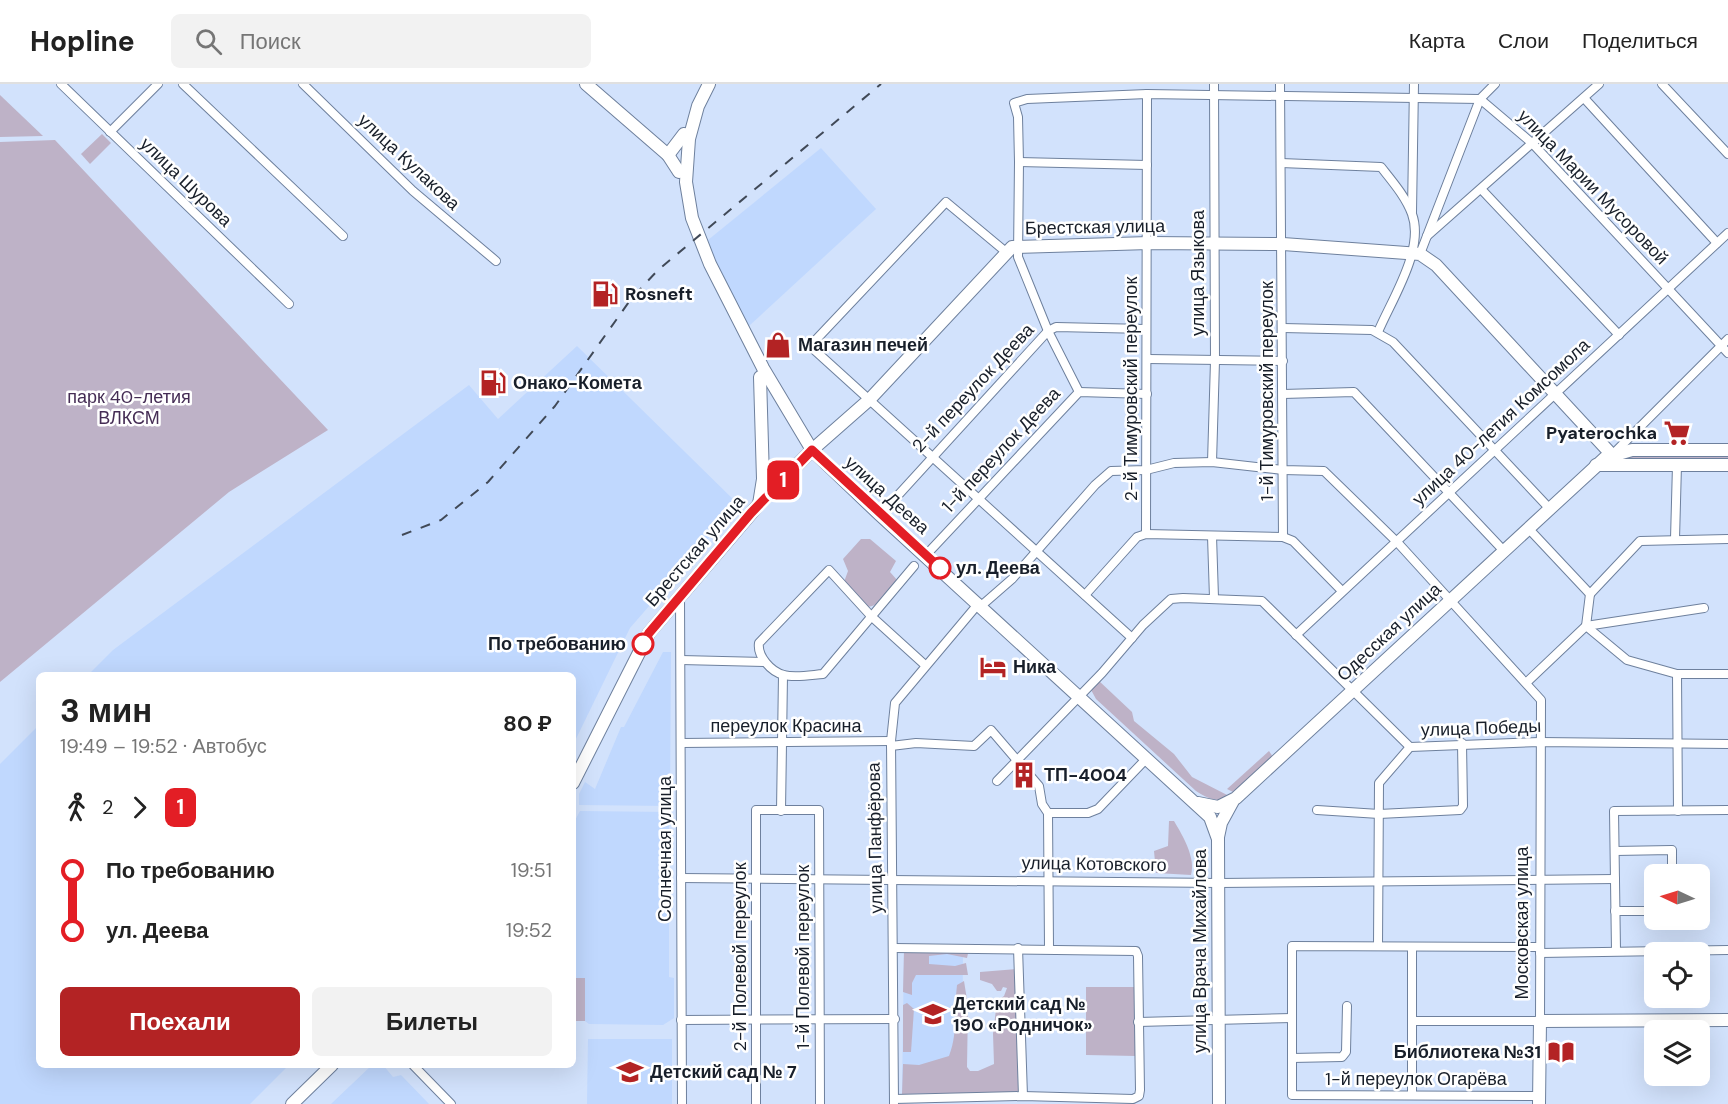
<!DOCTYPE html>
<html lang="ru">
<head>
<meta charset="utf-8">
<style>
  body { margin:0; font-family:"DM Sans",sans-serif; background:#f2f2f2; color:#222; height:100vh; display:flex; flex-direction:column; font-size:22px; white-space:nowrap }
  * { box-sizing:border-box; margin:0 }
  p { font-size:20px; color:#767676 }
  .icon { flex:none; width:33px; height:33px; fill:none; stroke:currentColor; stroke-width:2; stroke-linecap:round; stroke-linejoin:round }
  .map { position:relative; flex:1; overflow:hidden }
  .details { position:absolute; left:36px; top:588px; width:540px; height:396px; display:flex; flex-direction:column; background:#fff; border-radius:9px; box-shadow:0 6px 24px #0002 }
  .details>* { flex:none }
  .badge { padding:0 12px; border-radius:9px; font-size:21px; line-height:39px }
  .needle { width:39px; rotate:274deg }
  .tools { position:absolute; left:1644px; top:780px; display:grid; gap:12px }
  .tools a { display:grid; place-items:center; width:66px; height:66px; border-radius:9px; background:#fff; box-shadow:0 6px 24px #0002; font-size:30px }
  .map>.badge { position:absolute; translate:-50% -50%; box-shadow:0 0 0 3px #fff }
  .legs { display:flex; align-items:center; gap:9px; height:66px; padding:0 24px; font-size:20px }
  .legs p { margin-inline-start:auto }
  .head { display:flex; align-items:center; justify-content:space-between; height:102px; padding:0 24px }
  h1 { font-size:33px; font-weight:700; line-height:45px }
  .cta { display:flex; gap:12px; margin-top:auto; padding:12px 24px }
  .cta a { flex:1; height:69px; border-radius:9px; background:#b32324; color:#fff; font-size:24px; font-weight:700; line-height:69px; text-align:center }
  .cta a+a { background:#f2f2f2; color:#222 }
  ul { padding:0 24px; list-style:none }
  li { display:flex; align-items:center; gap:21px; height:60px; font-size:22px }
  li i { display:grid; place-items:center; width:9px; height:100%; margin:0 8px; background:currentColor }
  li i::after { content:''; width:15px; height:15px; margin:-8px; border:4px solid; border-radius:50%; background:#fff }
  li p { margin-inline-start:auto }
  li:first-child i { background:linear-gradient(#0000 50%,currentColor 0) }
  li:last-child i { background:linear-gradient(currentColor 50%,#0000 0) }
  header { display:flex; align-items:center; gap:36px; box-sizing:border-box; height:84px; padding:0 30px; background:#fff; border-bottom:2px solid #e0e0e0 }
  header strong { font-size:28px }
  nav { display:flex; gap:33px; margin-inline-start:auto; font-size:21px }
  .search { width:420px; height:54px; background:#f2f2f2; display:flex; align-items:center; gap:15px; box-sizing:border-box; padding:0 21px; border-radius:9px; color:#767676; font-size:22px }
  .map>svg:first-child { display:block }
</style>
</head>
<body>
<header>
<strong>Hopline</strong>
<div class="search"><svg class="icon" aria-label="search" viewBox="0 0 24 24"><circle cx="10" cy="10" r="6"/><path d="M15 15l6 6"/></svg>Поиск</div>
<nav><a>Карта</a><a>Слои</a><a>Поделиться</a></nav>
</header>
<div class="map">
<svg width="1728" height="1020" viewBox="0 0 1728 1020">
  <rect width="100%" height="100%" fill="#d2e2fc"/>
  <!-- built -->
  <g fill="#c0d8fe">
    <path d="M821,64L876,125L749,242L712,171L708,156Z"/>
    <path d="M577,262L738,420L630,544L573,661V591H88L113,566L469,301L498,335Z"/>
    <path d="M663,568H671L670,722L579,721V710L585,698L595,705L621,643H624Z"/>
    <path d="M39,641V981H289L250,1020H0V680Z"/>
    <path d="M580,727L669,728V893L674,894V934L663,941L589,940L585,937V894H573V740Z"/>
    <path d="M963,865L962,1009L902,1010L904,867Z"/>
    <path d="M588,955H672V1020H587Z"/>
    <path d="M372,981H383L393,993L401,991L429,1020H331Z"/>
  </g>
  <!-- green -->
  <g fill="#beb2c7">
    <path d="M0,11L43,52L0,53Z"/>
    <path d="M102,50L111,59L90,80L81,70Z"/>
    <path d="M55,56L328,346L229,408L0,598V58Z"/>
    <path d="M1627,369H1728V379H1609Z"/>
    <path d="M861,455H870L896,477L890,488L897,496C888,507 880,524 865,523L844,498L848,487L843,475Z"/>
    <path d="M1098,596L1132,628L1134,637L1174,670L1192,693L1231,713C1217,719 1209,715 1196,707L1096,615L1090,604Z"/>
    <path d="M1269,667L1273,673L1235,709L1227,705Z"/>
    <path d="M1169,737H1174C1183,752 1196,774 1191,791L1156,789L1154,767L1168,762Z"/>
    <path d="M969,865L967,874L947,870L929,872V880L955,882L966,879L968,891H916L912,899V911L903,908L904,867Z"/>
    <path d="M1017,885L1018,1008L902,1010L903,980L919,981L949,972C958,949 954,925 957,901L964,897L968,922L967,983L970,987H978L994,980L993,950L997,917L1004,912L1007,904L1003,903L1001,907H997L992,900L980,896V888Z"/>
    <rect x="573" y="894" width="12" height="43"/>
    <path d="M1086,903H1137L1136,972L1086,971Z"/>
    <path d="M907,919L914,925L911,968H903V921Z"/>
  </g>
  <g fill="none" stroke-linecap="round" stroke-linejoin="round">
    <!-- street casing -->
    <g stroke="#6e809d" stroke-width="10">
      <g id="street">
        <path d="M61,0L289,220"/>
        <path d="M183,0L343,152"/>
        <path d="M303,0L413,107L496,177"/>
        <path d="M1280,0L1283,453"/>
        <path d="M1662,0L1728,70"/>
        <path d="M1584,14L1717,159"/>
        <path d="M110,48L158,0"/>
        <path d="M1019,78L1147,81"/>
        <path d="M1281,79L1381,83C1392,97 1406,113 1412,130C1425,165 1392,215 1378,248"/>
        <path d="M1482,106L1619,251"/>
        <path d="M1412,128L1414,0"/>
        <path d="M1427,152L1599,0"/>
        <path d="M1006,168L946,118L810,262L1132,554"/>
        <path d="M1420,170L1480,15L1495,0"/>
        <path d="M1283,244L1372,246L1393,258L1549,424"/>
        <path d="M1148,275L1283,277"/>
        <path d="M1079,308L1048,247L1018,173L1019,78L1018,33L1014,19L1027,15L1147,10L1480,15L1533,60L1728,269"/>
        <path d="M1283,310L1354,308L1503,466"/>
        <path d="M1612,371L1728,255"/>
        <path d="M1212,378L1215,277L1214,0"/>
        <path d="M880,431L1048,247L1056,243L1146,245"/>
        <path d="M1528,444L1590,510"/>
        <path d="M1146,450L1147,10"/>
        <path d="M1212,452L1214,514"/>
        <path d="M1675,455L1677,381"/>
        <path d="M926,471L1079,308L1147,310"/>
        <path d="M914,482L823,590C811,591 795,594 784,591C771,588 757,572 759,559L829,486L871,532L925,581"/>
        <path d="M1590,510L1640,457L1728,455"/>
        <path d="M680,511L682,1020"/>
        <path d="M1085,511L1137,453L1146,450L1283,453L1293,457L1342,507"/>
        <path d="M981,522L1012,495L1095,401L1111,387L1146,386L1174,379L1212,378L1283,386L1324,387L1398,459L1541,616L1540,937H1412"/>
        <path d="M1586,542L1627,576L1677,590H1728"/>
        <path d="M1586,542L1590,510"/>
        <path d="M1296,551L1728,149"/>
        <path d="M681,576L764,578"/>
        <path d="M1677,590L1678,727"/>
        <path d="M1527,598L1586,542L1704,524"/>
        <path d="M681,659L891,657"/>
        <path d="M891,662L916,659L974,662L991,646L1039,702L1042,720L1048,729"/>
        <path d="M997,697L1102,589L1143,541L1171,515L1183,514L1262,517L1410,663"/>
        <path d="M1317,726L1379,730L1460,726L1463,722L1462,659"/>
        <path d="M781,727L783,591"/>
        <path d="M1048,729L1049,864"/>
        <path d="M1048,729H1088L1098,725L1147,674"/>
        <path d="M1615,767L1672,766V790"/>
        <path d="M681,794L1219,799L1615,795"/>
        <path d="M1615,827H1654"/>
        <path d="M1378,862L1379,699L1410,663L1540,658L1728,660"/>
        <path d="M1412,863V1011"/>
        <path d="M1018,864L1023,1012"/>
        <path d="M1616,867L1614,727L1728,726"/>
        <path d="M1540,869L1728,866"/>
        <path d="M681,936L895,935"/>
        <path d="M1138,938L1292,934"/>
        <path d="M1292,974L1342,973L1346,968L1347,922"/>
        <path d="M413,981L451,1020"/>
        <path d="M1539,1012L1292,1011V862L1540,863"/>
        <path d="M894,1015L1023,1012L1133,1015L1139,1012L1140,1006L1138,872L1136,867L894,864"/>
        <path d="M894,1019L891,657L895,619L979,519"/>
        <path d="M756,1020V726H819L820,1020"/>
      </g>
    </g>
    <!-- secondary casing -->
    <g stroke="#6e809d" stroke-width="14">
      <g id="secondary">
        <path d="M586,0L668,71L679,88"/>
        <path d="M709,0L698,22L689,55L686,98L692,134L710,180L763,284L812,366L880,431L1210,733L1218,755L1219,1020"/>
        <path d="M668,71L684,50"/>
        <path d="M1596,381H1728"/>
        <path d="M759,420L763,395L760,293"/>
        <path d="M573,699L649,549L759,420L812,366L870,315L1012,163L1149,159L1283,160L1420,170L1436,181L1612,371"/>
        <path d="M1198,719L1218,723L1236,714L1605,374L1632,366H1728"/>
        <path d="M1218,753L1221,739L1233,717"/>
        <path d="M292,1020L332,981"/>
        <path d="M1539,1020L1540,937L1728,936"/>
      </g>
    </g>
    <!-- street -->
    <use href="#street" stroke="#fff" stroke-width="8"/>
    <!-- secondary -->
    <use href="#secondary" stroke="#fff" stroke-width="12"/>
    <!-- rail -->
    <path stroke="#404957" stroke-width="2" stroke-dasharray="10 10" stroke-linecap="butt" d="M402,451L441,436L488,398L555,322L631,215L658,186L881,0"/>
  </g>
  <g fill="none" stroke-linecap="round" stroke-linejoin="round">
    <!-- line-1 casing -->
    <g stroke="#fff" stroke-width="14">
      <path id="line-1" d="M643,560L649,549L751,429L812,366L940,484"/>
    </g>
    <!-- line-1 -->
    <use href="#line-1" stroke="#e31e25" stroke-width="9"/>
  </g>
  <!-- icons -->
  <defs>
    <g id="fuel-bare" transform="scale(2.07)"><path d="M-5.5-6h7V0h2V4h1.3V-2.5L3-4.5l.8-.8L6-3V5H2.5V1h-1V6h-7ZM-4.2-4.7v3.2H.2V-4.7Z" fill="#b32324" stroke="#fff" stroke-width="2.5" paint-order="stroke"/></g>
    <g id="shop-bare" transform="scale(2.07)"><path d="M-5-2.5h2.3a2.7 3.5 0 0 1 5.4 0H5L5.5 6h-11ZM-1.5-2.5h3a1.5 2.3 0 0 0-3 0Z" fill="#b32324" stroke="#fff" stroke-width="2.5" paint-order="stroke"/></g>
    <g id="supermarket-bare" transform="scale(2.07)"><path d="M-6-5.5h2.5l.6 2H6L4.5 2H-2.5L-4.4-4H-6ZM-1.5 3.2a1.3 1.3 0 1 0 .1 0ZM3 3.2a1.3 1.3 0 1 0 .1 0Z" fill="#b32324" stroke="#fff" stroke-width="2.5" paint-order="stroke"/></g>
    <g id="hotel-bare" transform="scale(2.07)"><path d="M-6-4.5h1.5V1H6V5H4.5V3h-9V5H-6ZM-4 0a1.8 1.8 0 1 1 3.6 0ZM.5 0V-2.5h3Q6-2.5 6 0Z" fill="#b32324" stroke="#fff" stroke-width="2.5" paint-order="stroke"/></g>
    <g id="building-bare" transform="scale(2.07)"><path d="M-4-6H4V6H1V3H-1V6H-4ZM-2.5-4.3h1.7v1.8h-1.7ZM.8-4.3h1.7v1.8H.8ZM-2.5-1h1.7V.8h-1.7ZM.8-1h1.7V.8H.8Z" fill="#b32324" stroke="#fff" stroke-width="2.5" paint-order="stroke"/></g>
    <g id="school-bare" transform="scale(2.07)"><path d="M0-5L7-2L0 1L-7-2ZM-4 1L0 2.5L4 1V4Q0 6-4 4Z" fill="#b32324" stroke="#fff" stroke-width="2.5" paint-order="stroke"/></g>
    <g id="library-bare" transform="scale(2.07)"><path d="M-6-4Q-3-5.5-.7-3.5V5Q-3 3-6 4ZM6-4Q3-5.5 .7-3.5V5Q3 3 6 4Z" fill="#b32324" stroke="#fff" stroke-width="2.5" paint-order="stroke"/></g>
  </defs>
  <g fill-rule="evenodd">
    <use href="#fuel-bare" x="605" y="210"/>
    <use href="#shop-bare" x="778" y="261"/>
    <use href="#fuel-bare" x="493" y="299"/>
    <use href="#supermarket-bare" x="1677" y="349"/>
    <use href="#hotel-bare" x="993" y="583"/>
    <use href="#building-bare" x="1024" y="691"/>
    <use href="#school-bare" x="933" y="930"/>
    <use href="#library-bare" x="1561" y="968"/>
    <use href="#school-bare" x="630" y="988"/>
  </g>
  <!-- markers -->
  <g fill="#fff" stroke="#e31e25" stroke-width="3">
    <circle cx="940" cy="484" r="10"/>
    <circle cx="643" cy="560" r="10"/>
  </g>
  <g text-anchor="middle" dominant-baseline="central" stroke-width="5" stroke-linejoin="round" paint-order="stroke">
    <!-- street labels -->
    <g font-size="18" fill="#181f2a" stroke="#fff">
      <text transform="translate(409 78) rotate(43)">улица Кулакова</text>
      <text transform="translate(186 98) rotate(44)">улица Шурова</text>
      <text transform="translate(1593 103) rotate(46)">улица Марии Мусоровой</text>
      <text transform="translate(1095 143) rotate(-1)">Брестская улица</text>
      <text transform="translate(1198 189) rotate(-90)">улица Языкова</text>
      <text transform="translate(973 304) rotate(-47)">2-й переулок Деева</text>
      <text transform="translate(1131 305) rotate(-90)">2-й Тимуровский переулок</text>
      <text transform="translate(1267 307) rotate(-90)">1-й Тимуровский переулок</text>
      <text transform="translate(1501 338) rotate(-43)">улица 40-летия Комсомола</text>
      <text transform="translate(1001 366) rotate(-47)">1-й переулок Деева</text>
      <text transform="translate(887 411) rotate(42)">улица Деева</text>
      <text transform="translate(695 467) rotate(-49)">Брестская улица</text>
      <text transform="translate(1389 548) rotate(-43)">Одесская улица</text>
      <text x="786" y="642">переулок Красина</text>
      <text transform="translate(1481 644) rotate(-2)">улица Победы</text>
      <text transform="translate(875 754) rotate(-91)">улица Панфёрова</text>
      <text transform="translate(665 765) rotate(-90)">Солнечная улица</text>
      <text transform="translate(1094 780) rotate(1)">улица Котовского</text>
      <text transform="translate(1522 839) rotate(-90)">Московская улица</text>
      <text transform="translate(1200 867) rotate(-90)">улица Врача Михайлова</text>
      <text transform="translate(740 873) rotate(-90)">2-й Полевой переулок</text>
      <text transform="translate(803 873) rotate(-90)">1-й Полевой переулок</text>
      <text x="1416" y="995">1-й переулок Огарёва</text>
    </g>
    <!-- poi labels -->
    <g font-size="18" font-weight="bold" fill="#181f2a" stroke="#fff" text-anchor="start">
      <text x="625" y="210">Rosneft</text>
      <text x="798" y="261">Магазин печей</text>
      <text x="513" y="299">Онако-Комета</text>
      <text x="1657" y="349" text-anchor="end">Pyaterochka</text>
      <text x="1013" y="583">Ника</text>
      <text x="1044" y="691">ТП-4004</text>
      <text x="953" y="920">Детский сад №<tspan x="953" dy="21">190 «Родничок»</tspan></text>
      <text x="1541" y="968" text-anchor="end">Библиотека №31</text>
      <text x="650" y="988">Детский сад № 7</text>
    </g>
    <!-- park labels -->
    <g font-size="18" fill="#452d55" stroke="#fff">
      <text x="129" y="313">парк 40-летия<tspan x="129" dy="21">ВЛКСМ</tspan></text>
    </g>
    <!-- stop labels -->
    <g font-size="18" font-weight="bold" fill="#181f2a" stroke="#fff" text-anchor="start">
      <text x="956" y="484">ул. Деева</text>
      <text x="626" y="560" text-anchor="end">По требованию</text>
    </g>
  </g>
</svg>
<div class="tools">
<a><svg class="needle" viewBox="-14 -14 28 28"><path d="M0-13l5 13h-10z" fill="#e53935"/><path d="M0 13l5-13h-10z" fill="#767676"/></svg></a>
<a><svg class="icon" aria-label="locate" viewBox="0 0 24 24"><circle cx="12" cy="12" r="6"/><path d="M12 2v4M12 18v4M2 12h4M18 12h4"/></svg></a>
<a><svg class="icon" aria-label="layers" viewBox="0 0 24 24"><path d="M12 4l9 5-9 5-9-5zM3 14l9 5 9-5"/></svg></a>
</div>
<b class="badge" style="left:783px;top:396px;background:#e31e25;color:#fff">1</b>
<section class="details">
<div class="head"><div><h1>3 мин</h1><p>19:49 – 19:52 · Автобус</p></div><b>80 ₽</b></div>
<div class="legs"><svg class="icon" aria-label="walk" viewBox="0 0 24 24"><circle cx="13" cy="4" r="2"/><path d="M13 8l-2 6 4 7M11 14l-3 7M7 12l3-4h3l4 4"/></svg>2<svg class="icon" aria-label="forward" viewBox="0 0 24 24"><path d="M9 5l7 7-7 7"/></svg><b class="badge" style="background:#e31e25;color:#fff">1</b></div>
<ul>
<li><i style="color:#e31e25"></i><b>По требованию</b><p>19:51</p></li>
<li><i style="color:#e31e25"></i><b>ул. Деева</b><p>19:52</p></li>
</ul>
<div class="cta"><a>Поехали</a><a>Билеты</a></div>
</section>
</div>
</body>
</html>
